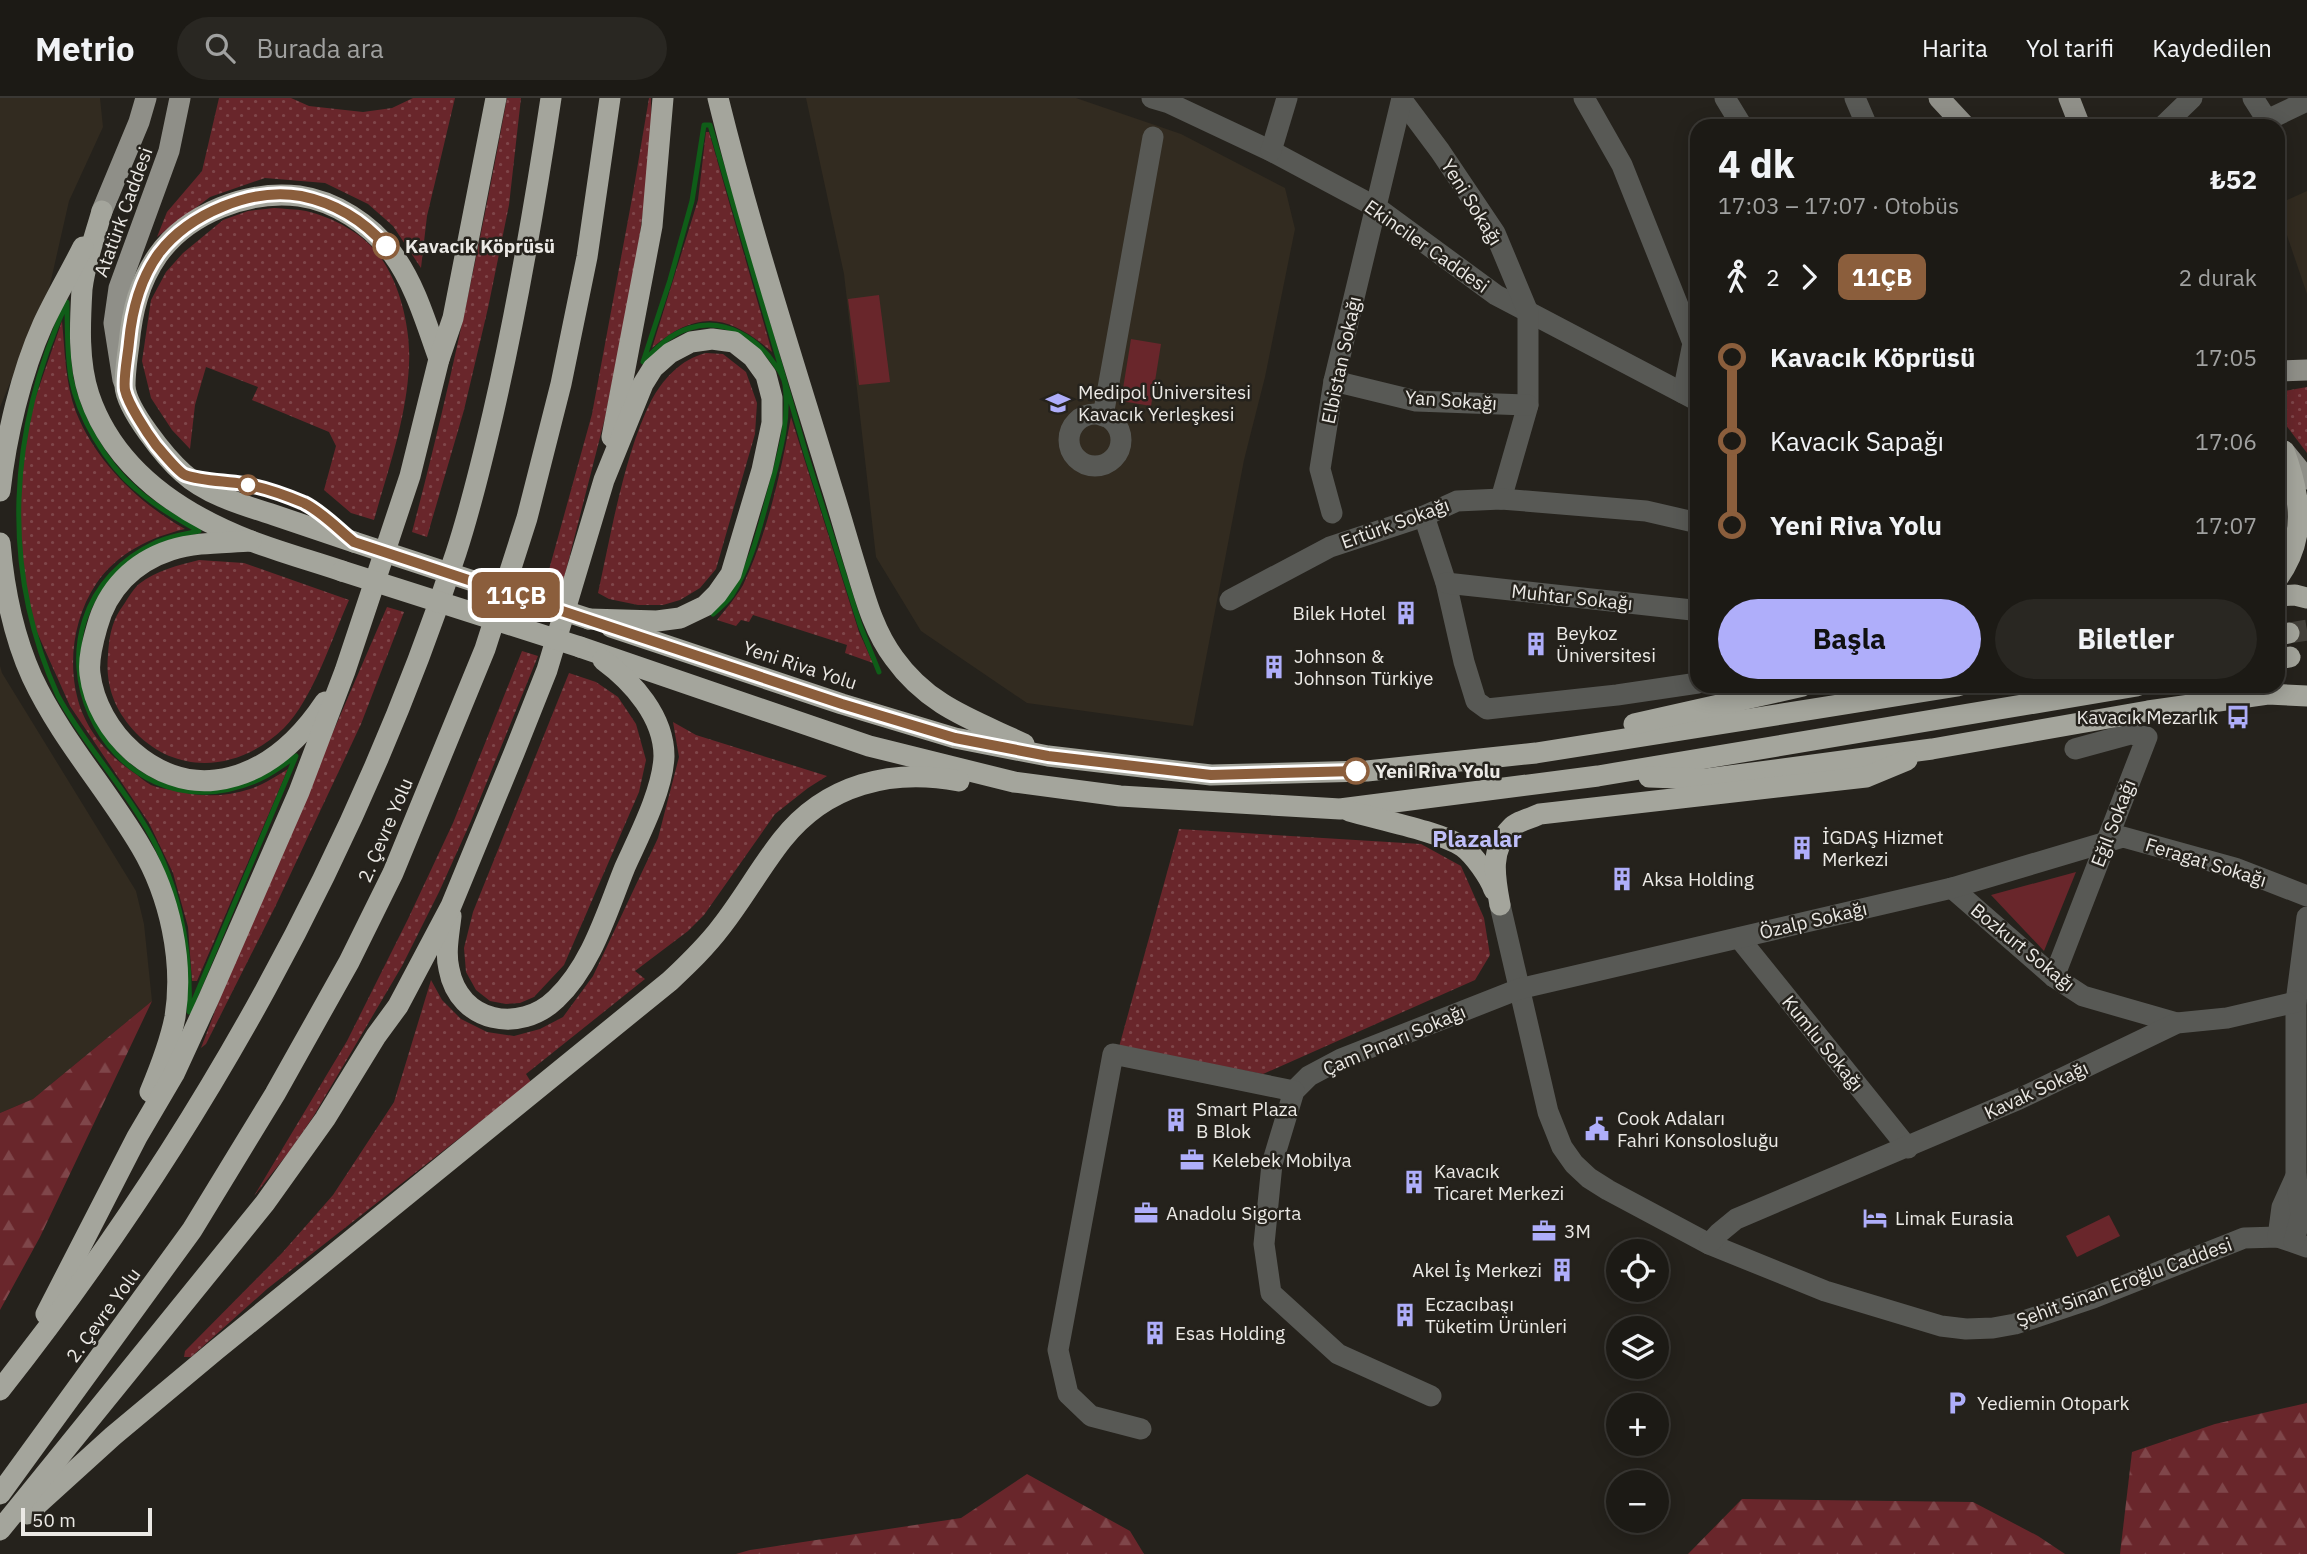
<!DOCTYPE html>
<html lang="tr">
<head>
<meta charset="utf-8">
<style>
  body { margin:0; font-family:"IBM Plex Sans",sans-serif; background:#292722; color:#f1f3f6; height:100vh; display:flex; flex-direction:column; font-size:26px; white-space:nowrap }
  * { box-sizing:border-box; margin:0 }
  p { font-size:23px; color:#a0a1a0 }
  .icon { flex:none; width:38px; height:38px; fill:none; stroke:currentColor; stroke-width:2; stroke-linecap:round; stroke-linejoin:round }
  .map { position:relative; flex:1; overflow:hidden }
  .sheet { position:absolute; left:1690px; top:21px; width:595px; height:574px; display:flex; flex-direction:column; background:#1c1a15; border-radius:21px; box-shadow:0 4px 18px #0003,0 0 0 2px #3a3834 }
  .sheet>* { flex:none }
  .badge { padding:0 14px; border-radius:10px; font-size:24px; line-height:46px }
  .controls { position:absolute; left:1606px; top:1141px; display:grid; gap:14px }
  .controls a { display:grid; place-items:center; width:63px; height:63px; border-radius:50%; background:#1c1a15; box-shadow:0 4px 18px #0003,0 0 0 2px #3a3834; font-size:35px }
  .scale { position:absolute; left:21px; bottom:18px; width:131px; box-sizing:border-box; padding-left:7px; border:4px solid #ebe9e5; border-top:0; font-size:19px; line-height:24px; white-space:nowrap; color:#ebe9e5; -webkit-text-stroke:5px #25221c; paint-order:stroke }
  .map>.badge { position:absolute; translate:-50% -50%; box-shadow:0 0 0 4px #fff }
  .legs { display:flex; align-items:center; gap:10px; height:77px; padding:0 28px; font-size:23px }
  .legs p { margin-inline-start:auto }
  .headline { display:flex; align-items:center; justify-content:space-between; height:119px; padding:0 28px }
  h1 { font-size:38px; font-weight:800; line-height:52px }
  .action { display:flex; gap:14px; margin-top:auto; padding:14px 28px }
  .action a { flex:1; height:80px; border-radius:42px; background:#afaefa; color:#111; font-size:28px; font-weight:800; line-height:80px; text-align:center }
  .action a+a { background:#292722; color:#f1f3f6 }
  ul { padding:0 28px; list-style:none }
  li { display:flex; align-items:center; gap:24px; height:84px; font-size:26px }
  li i { display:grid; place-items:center; width:10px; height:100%; margin:0 9px; background:currentColor }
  li i::after { content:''; width:18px; height:18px; margin:-9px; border:5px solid; border-radius:50%; background:#1c1a15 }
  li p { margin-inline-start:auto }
  li:first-child i { background:linear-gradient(#0000 50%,currentColor 0) }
  li:last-child i { background:linear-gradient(currentColor 50%,#0000 0) }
  header { display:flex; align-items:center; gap:42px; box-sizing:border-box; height:98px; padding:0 35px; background:#1c1a15; border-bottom:2px solid #3a3834 }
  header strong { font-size:33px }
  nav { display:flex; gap:38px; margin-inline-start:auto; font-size:24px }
  .search { width:490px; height:63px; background:#292722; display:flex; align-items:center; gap:18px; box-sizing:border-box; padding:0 24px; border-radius:38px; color:#a0a1a0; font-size:26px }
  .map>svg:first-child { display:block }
</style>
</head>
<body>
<header>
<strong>Metrio</strong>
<div class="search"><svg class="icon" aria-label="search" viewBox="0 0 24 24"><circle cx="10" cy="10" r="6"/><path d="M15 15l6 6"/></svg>Burada ara</div>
<nav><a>Harita</a><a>Yol tarifi</a><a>Kaydedilen</a></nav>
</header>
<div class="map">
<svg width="2307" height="1456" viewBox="0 0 2307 1456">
  <defs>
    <pattern id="grass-dots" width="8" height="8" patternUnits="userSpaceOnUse" patternTransform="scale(1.75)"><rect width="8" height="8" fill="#69262b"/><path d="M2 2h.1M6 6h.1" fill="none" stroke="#7f464a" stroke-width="1.8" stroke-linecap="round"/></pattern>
    <pattern id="forest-firs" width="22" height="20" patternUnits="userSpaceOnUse" patternTransform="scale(1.75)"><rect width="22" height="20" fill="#69262b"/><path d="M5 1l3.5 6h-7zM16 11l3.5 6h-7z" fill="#7f464a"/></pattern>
  </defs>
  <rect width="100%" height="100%" fill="#25221c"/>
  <!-- built -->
  <g fill="#322b20">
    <path d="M0,0H100L103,29L69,103L49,191L0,309Z"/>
    <path d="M806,0H1076L1181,36L1285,90L1295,131L1265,279L1244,362L1193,628L1027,605L921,533L876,459L844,176Z"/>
    <path d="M2307,93V196L2279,114L2278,106Z"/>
    <path d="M0,568L2,575L136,793L144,826L152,903L33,1001L0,1015Z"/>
  </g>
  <!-- grass -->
  <g fill="url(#grass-dots)">
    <path d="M219,0H291L309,8L363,14L392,10L413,0H455L427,118L421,170L393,128L368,106L325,85L265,80L210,99L157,139L167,114L202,73Z"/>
    <path d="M507,0H521L509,107L488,210L464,312L427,439L412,434C450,291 480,146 507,0Z"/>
    <path d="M649,0H651L652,51L636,163L605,320L563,484L547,479L592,316L633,95Z"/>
    <path d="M706,34H709L772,254C728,216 698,211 652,250L698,102Z"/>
    <path d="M274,110C284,111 296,111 306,113C333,119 366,137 381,160C401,188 411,233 409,266C407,319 388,372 374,422L351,415L324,392L336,348L329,334L252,302L258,289L206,269L195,307L190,351L172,332L151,300L142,263L151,202L166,174L183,155L223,122L248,113Z"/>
    <path d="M62,223C65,253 65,285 76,314C96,364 139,405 185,431C151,439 117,455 96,486C72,522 66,573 82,614C92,639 112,660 133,674C139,678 145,684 151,687C158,690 168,691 177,693C201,699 226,699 250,691C263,687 276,678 288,671L197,883H192L188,829L173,775L149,725L70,608L36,532L26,491L20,439L18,391L30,315Z"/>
    <path d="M706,255L723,256L746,274L757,305L755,336L716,471L700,490L680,502L663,507H638L609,501L598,495C611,436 624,357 651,303C663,281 681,261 706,255Z"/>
    <path d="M2307,289V355L2279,318V294Z"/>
    <path d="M791,319L859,534L873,565L845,555L847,547L753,517L749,524L741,522L736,528L717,522C726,511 736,499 743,487C767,436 781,374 791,319Z"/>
    <path d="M199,462L244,465L349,502C332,540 313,601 284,630C241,672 179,679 136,635C115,613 105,588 108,557C109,541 111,526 120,512C126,504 132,492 139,486C155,473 179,467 199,462Z"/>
    <path d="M387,509L404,514L361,626L275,809L206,946L201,950L234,863Z"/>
    <path d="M522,553L538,558L471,723L439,794L402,868L313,1019L289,1054L254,1098L347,943L408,821L453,725Z"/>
    <path d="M569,575L596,584L618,599L636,626L646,662L639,694L564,867L534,899L520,905L506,906L490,903L476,892L466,874L464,850L473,814Z"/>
    <path d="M673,624L696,637L827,678L808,690L775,716L704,817L688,833L635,873L645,881L526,976L531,984L267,1191L191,1259H184L185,1253L282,1155L333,1097L394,1004L431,882L442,902L461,921L487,934L514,938L540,931L563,919L593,878L658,740L679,659Z"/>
    <path d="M1179,731L1421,746L1461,768L1484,820L1490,857L1475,882L1263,976L1119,949Z"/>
  </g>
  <!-- forest -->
  <g fill="url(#forest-firs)">
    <path d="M152,903L40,1139L0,1212V1015L33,1001Z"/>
    <path d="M2307,1305V1456H2120L2132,1354L2215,1326Z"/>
    <path d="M1027,1376L1130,1433L1144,1456H736L750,1452L961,1420Z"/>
    <path d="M1742,1401L1973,1404L2038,1438L2065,1456H1688Z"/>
  </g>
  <!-- green -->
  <g fill="#69262b">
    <path d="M879,197L890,284L859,287L848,201Z"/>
    <path d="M1131,241L1161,246L1151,308L1121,303Z"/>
    <path d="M2076,774L2044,853L1991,797Z"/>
    <path d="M2109,1117L2120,1138L2077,1159L2066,1138Z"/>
  </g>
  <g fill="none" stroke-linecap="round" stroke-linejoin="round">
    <!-- stream -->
    <g stroke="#0f5d18" stroke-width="5">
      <path d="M67,204C67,229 67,255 71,280C78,318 106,366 136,391C155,408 177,421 199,433C185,436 170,438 157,444C0,518 102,751 260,681C273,675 285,666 296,658L189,914C192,847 177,778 141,721C115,678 81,641 58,598C0,470 9,331 67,204Z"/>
      <path d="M713,516C720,510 727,504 732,497C752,465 760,428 770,392C779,358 790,323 785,287C784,280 780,273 776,268C758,240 724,219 690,230C670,236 657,249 643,264L670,182L692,103L704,27H710L807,359L860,527L879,574"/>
    </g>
    <!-- highway-tunnel -->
    <path stroke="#43403a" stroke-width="21" stroke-dasharray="21 10" stroke-linecap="butt" d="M2289,535L2307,532"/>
    <!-- minor -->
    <g stroke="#585955" stroke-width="21">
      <path d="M1152,0L1169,5L1271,53L1376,109L1496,197L1698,303"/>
      <path d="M1584,0L1622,67L1693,245L1683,295"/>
      <path d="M1725,0L1742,28"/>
      <path d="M1855,0L1867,28"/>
      <path d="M2253,0L2267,22L2269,28"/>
      <path d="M1402,2L1440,53L1495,135L1528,214V307L1501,401"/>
      <path d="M2267,22L2307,3"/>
      <path d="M2163,28L2192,0"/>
      <path d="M1271,53L1287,0"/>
      <path d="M1334,283L1416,303L1528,307"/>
      <circle cx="1095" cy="342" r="26"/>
      <path d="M1103,318L1153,39"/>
      <path d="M1332,415L1320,371L1334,283L1402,0"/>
      <path d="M1424,418L1446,485L1464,564L1476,603L1487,611L1617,597L1698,585"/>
      <path d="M1446,485L1692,512L1698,510"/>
      <path d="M1230,502L1330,449L1424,418L1457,403L1501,401L1646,413L1698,425"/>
      <path d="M1952,790L2054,879L2083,898L2177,925"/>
      <path d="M1500,807L1548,1014L1562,1049L1574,1066L1589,1080L1608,1092L1709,1146L1825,1193L1941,1228L1966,1231L1993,1230L2015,1226L2093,1200L2244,1140L2278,1139L2307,1149"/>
      <path d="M1739,840L1908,1050"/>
      <path d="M2054,879L2147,639L2130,636L2075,651"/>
      <path d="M2278,1139L2282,1109L2296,1078"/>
      <path d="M2294,1143L2301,1117L2296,1078V904L2307,819"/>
      <path d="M1709,1146L1719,1135L1736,1121L2019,1001L2177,925L2227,920L2296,904"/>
      <path d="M1431,1298L1338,1256L1271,1195L1264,1146L1272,1066L1294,993L1309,978L1341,961L1519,891L1952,790L2123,739L2235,770L2307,798"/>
      <path d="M1141,1331L1091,1318L1068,1296L1058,1252L1113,956L1294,993"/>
    </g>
    <!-- major -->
    <g stroke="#8f8f88" stroke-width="21">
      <path d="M1939,0L1965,28"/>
      <path d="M2069,0L2080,28"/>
      <path d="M102,113L139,24L146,0"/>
      <path d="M2278,273L2307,272"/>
      <path d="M123,282L114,225L119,190L169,53L180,0"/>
      <path d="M2284,353L2307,381"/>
    </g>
    <!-- highway -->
    <g stroke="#a4a59c" stroke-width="21">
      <path d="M718,0C750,130 792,259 831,387C840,415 848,444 857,473C866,503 875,535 894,560C929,609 974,622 1024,646"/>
      <path d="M102,113C95,138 85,165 82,191C80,225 78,264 89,297C114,371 181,416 251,443C280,454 312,463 342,473"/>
      <path d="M612,339L652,128L663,0"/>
      <path d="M0,393C6,339 21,275 43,226C55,200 70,175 83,149"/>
      <path d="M251,443C225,445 196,444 171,452C134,464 107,491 97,529C93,543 88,561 90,576C97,634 155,690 216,682C264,676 299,643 325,604"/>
      <path d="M354,444C327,435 301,426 274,417C243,407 207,397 183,375C166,360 126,311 125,288C125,275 127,260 129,246C132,214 139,184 158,157C188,115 248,92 299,98C335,103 370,126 392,155C415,186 426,225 439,261"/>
      <path d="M0,445C4,491 13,537 32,579C61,641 107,691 141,749C170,798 184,863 175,919C170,945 160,970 150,994"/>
      <path d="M2278,480C2307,440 2301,399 2284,353"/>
      <path d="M2278,498L2295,497L2307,500"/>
      <path d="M611,529L842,606L955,640L1048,658L1211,677L1367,673L1536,655L1958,588"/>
      <path d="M2278,537L2289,535"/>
      <path d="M580,549L869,648L1014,684L1120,698L1340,711L1598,678L2137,588"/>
      <path d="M2278,561L2290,559"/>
      <path d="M1634,626L1803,588"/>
      <path d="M1649,679L1707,681L1932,651L2148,613L2268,596L2307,598"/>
      <path d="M1349,713C1376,721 1442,734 1463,749C1474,757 1490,780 1494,792"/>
      <path d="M1500,807C1495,780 1489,752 1511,730C1517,723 1532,720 1540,716L1866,679L1907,662"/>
      <path d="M451,818C449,836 445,854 449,871C459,925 520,936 556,901C592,867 607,813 625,769C639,738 663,692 664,658C664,619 633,584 603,562"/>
      <path d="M46,1216L137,1039L174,976L209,900L299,694L345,573L410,378L439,261L453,220L496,0"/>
      <path d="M0,1292C198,1041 356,758 456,455C471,409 482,363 493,316C517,212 535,106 551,0"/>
      <path d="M0,1396L192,1132L275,996L349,864L393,775L485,551L527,420L561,286L587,159L610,0"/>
      <path d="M27,1416L113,1338L216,1252L670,883C688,866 706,849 721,829C743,801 760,770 782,742C826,686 892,670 959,683"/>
      <path d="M0,1432L265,1105L325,1021L376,938L398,908L451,808L514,655L547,572L604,382L643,286L653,270L670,255L691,244L712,241L734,244L753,259L766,277L772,300V325L762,372L731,476L717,496L705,508L680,520L657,523L589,521"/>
    </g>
    <!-- highway-bridge -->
    <g stroke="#a4a59c" stroke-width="21">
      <path d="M354,444L589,521"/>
      <path d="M342,473L580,549"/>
    </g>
  </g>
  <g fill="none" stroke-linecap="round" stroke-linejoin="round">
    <!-- line-1 casing -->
    <g stroke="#fff" stroke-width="16">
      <path id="line-1" d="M386,148C364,123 335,105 301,98C252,89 189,116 159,155C140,181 132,212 129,244C128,257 123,280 125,292C128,306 147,335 156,347C162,354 178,374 185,377C201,383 226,383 243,386C263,389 285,397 304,405C322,414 338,431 354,444L842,606L955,640L1048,658L1211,677L1356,673"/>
    </g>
    <!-- line-1 -->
    <use href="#line-1" stroke="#8b5e3c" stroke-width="10"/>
  </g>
  <!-- icons -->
  <defs>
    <g id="university-bare" transform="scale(1.89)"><path d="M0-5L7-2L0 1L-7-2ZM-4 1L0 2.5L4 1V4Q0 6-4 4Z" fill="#afaefa" stroke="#25221c" stroke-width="2.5" paint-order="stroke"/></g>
    <g id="building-bare" transform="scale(1.89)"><path d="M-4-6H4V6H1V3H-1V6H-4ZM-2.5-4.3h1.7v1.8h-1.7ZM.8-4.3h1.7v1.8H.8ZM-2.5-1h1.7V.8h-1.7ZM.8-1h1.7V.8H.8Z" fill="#afaefa" stroke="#25221c" stroke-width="2.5" paint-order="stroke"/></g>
    <g id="bus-bare" transform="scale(1.89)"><path d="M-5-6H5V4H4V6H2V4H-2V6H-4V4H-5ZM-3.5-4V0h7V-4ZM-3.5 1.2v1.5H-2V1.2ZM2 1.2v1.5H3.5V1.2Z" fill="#afaefa" stroke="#25221c" stroke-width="2.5" paint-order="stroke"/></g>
    <g id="civic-bare" transform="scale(1.89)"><path d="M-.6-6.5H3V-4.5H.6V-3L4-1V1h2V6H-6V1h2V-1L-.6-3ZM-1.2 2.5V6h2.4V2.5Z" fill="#afaefa" stroke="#25221c" stroke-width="2.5" paint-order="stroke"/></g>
    <g id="office-bare" transform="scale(1.89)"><path d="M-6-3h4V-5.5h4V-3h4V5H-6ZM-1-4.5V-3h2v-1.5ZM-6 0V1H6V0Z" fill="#afaefa" stroke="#25221c" stroke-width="2.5" paint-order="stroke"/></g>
    <g id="hotel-bare" transform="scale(1.89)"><path d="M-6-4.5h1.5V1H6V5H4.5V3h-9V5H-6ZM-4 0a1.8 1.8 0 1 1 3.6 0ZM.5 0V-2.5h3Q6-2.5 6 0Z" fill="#afaefa" stroke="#25221c" stroke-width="2.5" paint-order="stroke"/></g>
    <g id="parking-bare" transform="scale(1.89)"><path d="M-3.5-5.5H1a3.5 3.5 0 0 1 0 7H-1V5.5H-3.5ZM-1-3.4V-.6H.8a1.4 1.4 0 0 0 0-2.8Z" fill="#afaefa" stroke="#25221c" stroke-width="2.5" paint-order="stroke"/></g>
  </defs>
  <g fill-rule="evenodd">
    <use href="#university-bare" x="1058" y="305"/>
    <use href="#building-bare" x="1406" y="515"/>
    <use href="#building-bare" x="1536" y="546"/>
    <use href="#building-bare" x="1274" y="569"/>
    <use href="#bus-bare" x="2238" y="619"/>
    <use href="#building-bare" x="1802" y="750"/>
    <use href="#building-bare" x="1622" y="781"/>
    <use href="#building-bare" x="1176" y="1022"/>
    <use href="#civic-bare" x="1597" y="1031"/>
    <use href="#office-bare" x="1192" y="1062"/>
    <use href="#building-bare" x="1414" y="1084"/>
    <use href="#office-bare" x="1146" y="1115"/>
    <use href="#hotel-bare" x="1875" y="1120"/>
    <use href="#office-bare" x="1544" y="1133"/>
    <use href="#building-bare" x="1562" y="1172"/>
    <use href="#building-bare" x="1405" y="1217"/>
    <use href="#building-bare" x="1155" y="1235"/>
    <use href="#parking-bare" x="1957" y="1305"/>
  </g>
  <!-- markers -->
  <g fill="#fff" stroke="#8b5e3c" stroke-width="3.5">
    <circle cx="386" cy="148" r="12"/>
    <circle cx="248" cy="387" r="9"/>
    <circle cx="1356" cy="673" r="12"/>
  </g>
  <g text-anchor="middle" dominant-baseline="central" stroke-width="5" stroke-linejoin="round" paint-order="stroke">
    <!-- street labels -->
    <g font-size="19" fill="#ebe9e5" stroke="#25221c">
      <text transform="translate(1472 104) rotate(58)">Yeni Sokağı</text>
      <text transform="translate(123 114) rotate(-70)">Atatürk Caddesi</text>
      <text transform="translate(1427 148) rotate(35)">Ekinciler Caddesi</text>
      <text transform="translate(1341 262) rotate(-78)">Elbistan Sokağı</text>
      <text transform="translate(1451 302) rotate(4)">Yan Sokağı</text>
      <text transform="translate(1395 425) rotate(-20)">Ertürk Sokağı</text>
      <text transform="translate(1572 499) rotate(6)">Muhtar Sokağı</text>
      <text transform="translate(800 567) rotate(18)">Yeni Riva Yolu</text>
      <text transform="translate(2113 725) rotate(-69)">Eğil Sokağı</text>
      <text transform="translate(385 732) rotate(-67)">2. Çevre Yolu</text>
      <text transform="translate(2206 764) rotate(17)">Feragat Sokağı</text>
      <text transform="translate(1813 822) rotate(-13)">Özalp Sokağı</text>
      <text transform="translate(2023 849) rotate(39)">Bozkurt Sokağı</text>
      <text transform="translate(1394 942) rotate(-23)">Çam Pınarı Sokağı</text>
      <text transform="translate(1823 945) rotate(51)">Kumlu Sokağı</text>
      <text transform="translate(2036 992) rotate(-25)">Kavak Sokağı</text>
      <text transform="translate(2124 1184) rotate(-20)">Şehit Sinan Eroğlu Caddesi</text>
      <text transform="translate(103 1217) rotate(-54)">2. Çevre Yolu</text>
    </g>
    <!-- stop labels -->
    <g font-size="19" font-weight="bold" fill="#ebe9e5" stroke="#25221c" text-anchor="start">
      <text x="405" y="148">Kavacık Köprüsü</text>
      <text x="1375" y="673">Yeni Riva Yolu</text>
    </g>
    <!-- poi labels -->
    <g font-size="19" fill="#ebe9e5" stroke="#25221c" text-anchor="start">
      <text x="1078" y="294">Medipol Üniversitesi<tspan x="1078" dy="22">Kavacık Yerleşkesi</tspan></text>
      <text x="1386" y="515" text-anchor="end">Bilek Hotel</text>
      <text x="1556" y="535">Beykoz<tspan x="1556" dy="22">Üniversitesi</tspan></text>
      <text x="1294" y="558">Johnson &amp;<tspan x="1294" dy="22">Johnson Türkiye</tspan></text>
      <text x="2218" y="619" text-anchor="end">Kavacık Mezarlık</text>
      <text x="1822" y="739">İGDAŞ Hizmet<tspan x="1822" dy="22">Merkezi</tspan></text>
      <text x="1642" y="781">Aksa Holding</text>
      <text x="1196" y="1011">Smart Plaza<tspan x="1196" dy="22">B Blok</tspan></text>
      <text x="1617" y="1020">Cook Adaları<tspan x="1617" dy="22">Fahri Konsolosluğu</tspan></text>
      <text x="1212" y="1062">Kelebek Mobilya</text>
      <text x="1434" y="1073">Kavacık<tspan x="1434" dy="22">Ticaret Merkezi</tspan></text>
      <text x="1166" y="1115">Anadolu Sigorta</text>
      <text x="1895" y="1120">Limak Eurasia</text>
      <text x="1564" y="1133">3M</text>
      <text x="1542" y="1172" text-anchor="end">Akel İş Merkezi</text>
      <text x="1425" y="1206">Eczacıbaşı<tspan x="1425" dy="22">Tüketim Ürünleri</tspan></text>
      <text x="1175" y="1235">Esas Holding</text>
      <text x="1977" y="1305">Yediemin Otopark</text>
    </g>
    <!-- quarter labels -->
    <g font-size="23" font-weight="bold" fill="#bfbff9" stroke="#25221c">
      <text x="1477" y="740">Plazalar</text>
    </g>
  </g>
</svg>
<div class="controls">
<a><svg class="icon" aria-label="locate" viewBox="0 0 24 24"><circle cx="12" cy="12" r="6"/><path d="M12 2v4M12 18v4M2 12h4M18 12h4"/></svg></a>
<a><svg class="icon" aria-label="layers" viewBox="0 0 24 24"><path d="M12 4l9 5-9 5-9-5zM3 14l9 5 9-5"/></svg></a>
<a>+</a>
<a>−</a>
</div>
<div class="scale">50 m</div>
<b class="badge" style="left:516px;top:497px;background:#8b5e3c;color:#fff">11ÇB</b>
<section class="sheet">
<div class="headline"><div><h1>4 dk</h1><p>17:03 – 17:07 · Otobüs</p></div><b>₺52</b></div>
<div class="legs"><svg class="icon" aria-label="walk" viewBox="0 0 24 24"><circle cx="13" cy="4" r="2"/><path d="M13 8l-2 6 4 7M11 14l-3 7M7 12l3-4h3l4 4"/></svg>2<svg class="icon" aria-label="forward" viewBox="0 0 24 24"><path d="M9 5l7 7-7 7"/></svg><b class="badge" style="background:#8b5e3c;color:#fff">11ÇB</b><p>2 durak</p></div>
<ul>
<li><i style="color:#8b5e3c"></i><b>Kavacık Köprüsü</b><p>17:05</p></li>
<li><i style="color:#8b5e3c"></i><span>Kavacık Sapağı</span><p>17:06</p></li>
<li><i style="color:#8b5e3c"></i><b>Yeni Riva Yolu</b><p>17:07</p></li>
</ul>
<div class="action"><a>Başla</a><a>Biletler</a></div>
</section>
</div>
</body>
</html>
